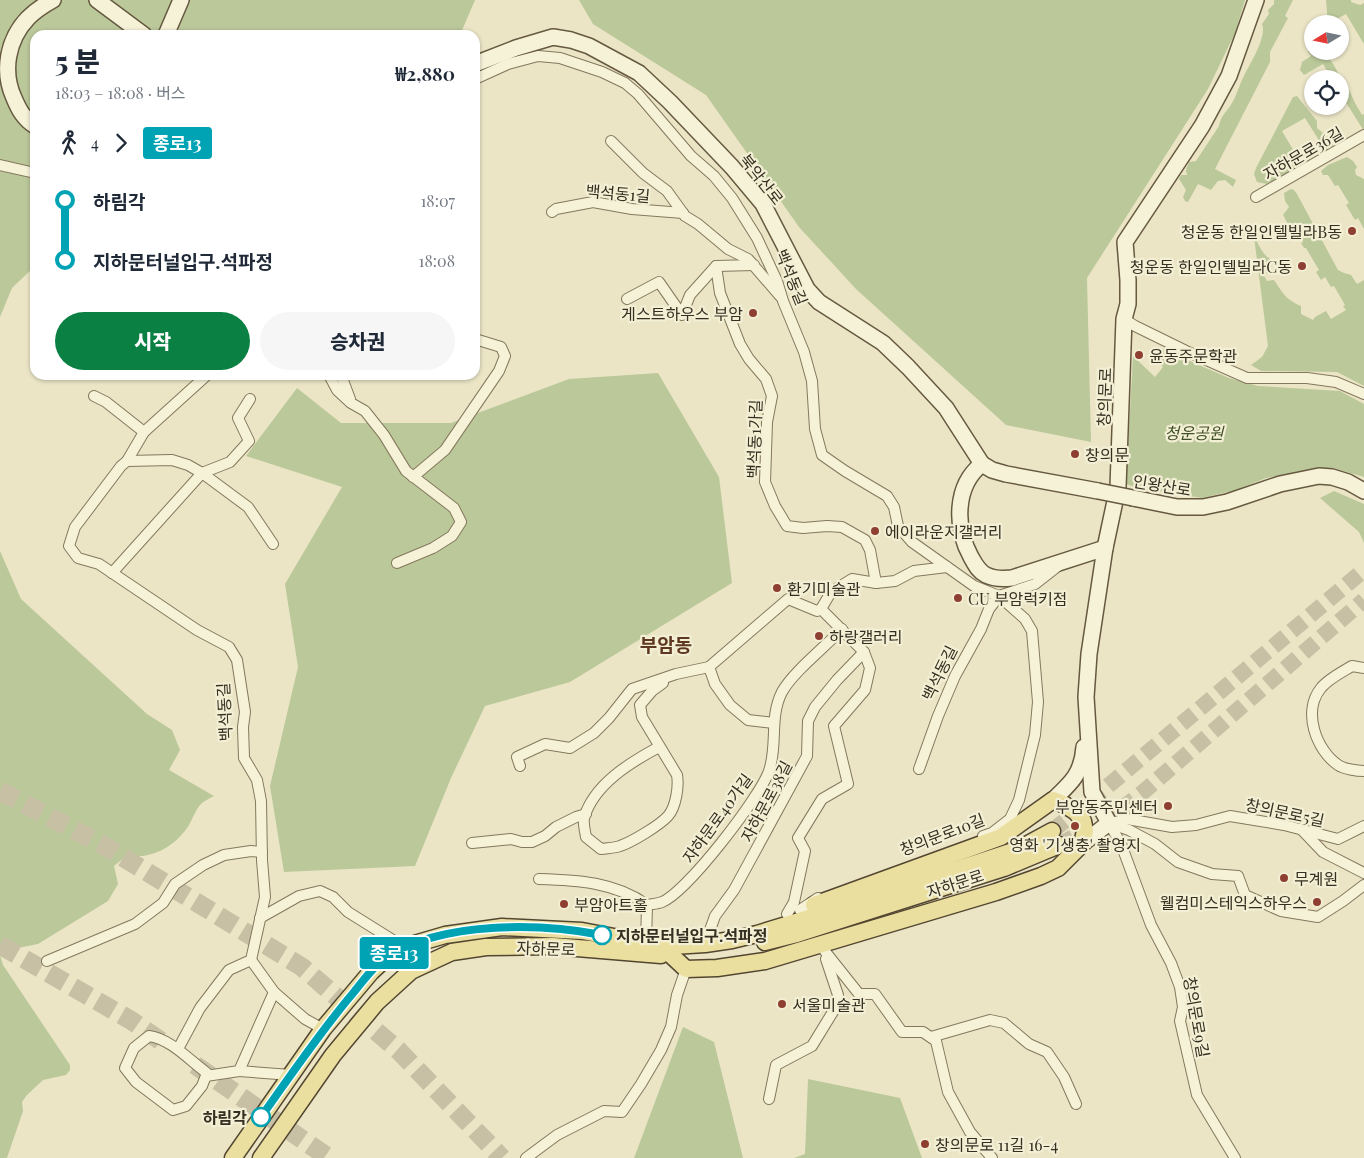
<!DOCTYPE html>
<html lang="ko">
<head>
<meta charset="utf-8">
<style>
  body { margin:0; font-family:"Playfair Display","Noto Sans KR",serif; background:#f6f6f7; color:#1f2937; height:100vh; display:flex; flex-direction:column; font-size:19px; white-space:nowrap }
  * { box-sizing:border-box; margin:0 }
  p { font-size:16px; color:#747a83 }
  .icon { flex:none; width:28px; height:28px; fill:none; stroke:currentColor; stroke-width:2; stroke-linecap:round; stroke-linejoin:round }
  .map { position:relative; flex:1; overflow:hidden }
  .drawer { position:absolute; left:30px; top:30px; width:450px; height:350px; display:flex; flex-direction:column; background:#fff; border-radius:15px; box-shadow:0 1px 4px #0004 }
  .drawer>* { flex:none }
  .badge { padding:0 10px; border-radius:4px; font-size:18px; line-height:32px }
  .needle { width:32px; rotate:260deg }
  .controls { position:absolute; left:1304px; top:15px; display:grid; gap:10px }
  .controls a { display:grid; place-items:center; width:45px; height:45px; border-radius:50%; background:#fff; box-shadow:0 1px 4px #0004; font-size:25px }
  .map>.badge { position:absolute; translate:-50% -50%; box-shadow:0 0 0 2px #fff }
  .legs { display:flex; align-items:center; gap:8px; height:55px; padding:0 25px; font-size:16px }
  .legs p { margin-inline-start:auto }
  .summary { display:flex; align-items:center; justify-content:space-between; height:85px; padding:0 25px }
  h1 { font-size:28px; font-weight:800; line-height:38px }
  .button { display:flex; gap:10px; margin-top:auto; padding:10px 25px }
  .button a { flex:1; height:58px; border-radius:30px; background:#0b8043; color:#fff; font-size:20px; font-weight:800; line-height:58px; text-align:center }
  .button a+a { background:#f6f6f7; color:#1f2937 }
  ul { padding:0 25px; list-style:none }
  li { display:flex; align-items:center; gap:18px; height:60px; font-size:19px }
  li i { display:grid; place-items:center; width:8px; height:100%; margin:0 6px; background:currentColor }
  li i::after { content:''; width:12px; height:12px; margin:-6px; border:4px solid; border-radius:50%; background:#fff }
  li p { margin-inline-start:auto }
  li:first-child i { background:linear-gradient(#0000 50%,currentColor 0) }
  li:last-child i { background:linear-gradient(currentColor 50%,#0000 0) }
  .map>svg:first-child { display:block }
</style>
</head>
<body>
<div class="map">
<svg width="1364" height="1158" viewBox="0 0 1364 1158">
  <rect width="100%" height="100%" fill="#ebe5c6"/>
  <!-- green -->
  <g fill="#bbc89a">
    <path d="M0,0H475L460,35H35V266L12,288L0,317Z"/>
    <path d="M579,0H1245L1235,33L1208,89L1087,278L1091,442L1006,425L856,289L799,227L706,95L593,24Z"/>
    <path d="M1274,0H1293L1285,16L1288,18L1270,52V62L1215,169L1236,180L1233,187L1225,180L1218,181L1211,190L1198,184L1188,202L1185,201L1183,197L1186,190L1179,179L1181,175H1187L1186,170L1189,162L1196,161L1219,126C1220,117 1228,110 1232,103C1236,97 1237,91 1240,85C1245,70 1268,39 1262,24L1269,14L1268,10L1274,4Z"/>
    <path d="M1326,0H1351V2L1360,5L1364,3V44L1346,14L1328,24Z"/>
    <path d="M1312,45V51L1325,52L1335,67L1341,79L1350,92L1355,103L1362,115L1364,114V131L1340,93V79H1332L1323,64L1304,75L1300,70L1302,62L1311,56L1308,52Z"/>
    <path d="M1297,96L1317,121V128L1330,139L1333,146L1327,153L1305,118L1282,131L1302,165L1267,184L1257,182L1254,174L1256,168L1293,97Z"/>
    <path d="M1347,157L1353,161L1357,167L1355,170L1356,175L1364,179V229L1358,218L1355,220L1346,205L1349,203L1338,185L1335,186L1328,175H1323L1321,171L1328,165Z"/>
    <path d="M1291,189L1294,190L1297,194L1338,270L1344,273L1351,275L1357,284L1364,280V386L1337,372L1261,371L1251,365L1262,357L1268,346L1253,229C1256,240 1260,252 1270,259L1268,264L1271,270L1269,273L1263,274L1267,281L1274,280C1283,293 1285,299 1301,306V314L1313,320L1315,317L1326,311L1331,319L1346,310L1343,306L1345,305L1334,286L1331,287L1325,277L1321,280L1316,272L1319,270L1306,248H1304L1301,243L1303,242L1293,224L1289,226L1283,215L1289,207L1285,201L1284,193Z"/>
    <path d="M1162,349L1229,378L1258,386L1340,391L1364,404V477L1333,468L1299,472L1266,478L1236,490L1202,498L1138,488L1126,484L1133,356L1155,377L1163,367L1155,359Z"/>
    <path d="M658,373L719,477L732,583L570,682L485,706L451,778L415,866L284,872L270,786L298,667L285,584L342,487L246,456L297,388L341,423H451L569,379Z"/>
    <path d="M1334,491L1364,504V543L1359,532L1320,498Z"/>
    <path d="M0,551L21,599L147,714L172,730L180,750L169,770L214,796C210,798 204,801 201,804C195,810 192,821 187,828C173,848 151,859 126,856L114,866L118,884L108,901L38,944L13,949L0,954Z"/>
    <path d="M0,955L3,965L70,1065V1070L66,1075L43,1080L27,1095L22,1102L23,1111L7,1158H0Z"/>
    <path d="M683,1027L714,1042L743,1158H634Z"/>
    <path d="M808,1079L900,1098L922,1158H794L805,1154Z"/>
  </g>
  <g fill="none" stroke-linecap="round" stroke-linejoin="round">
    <!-- primary-tunnel -->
    <g stroke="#c7c0a5" stroke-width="16" stroke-dasharray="16 8" stroke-linecap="butt">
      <path d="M1052,831L1108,786L1364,570"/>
      <path d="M1059,845L1115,814L1142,793L1364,600"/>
    </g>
    <!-- highway-tunnel -->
    <g stroke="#c7c0a5" stroke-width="19" stroke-dasharray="19 9" stroke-linecap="butt">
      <path d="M0,791L103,845L302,967L399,1051L502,1158"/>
      <path d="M0,945L132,1021L168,1046"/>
      <path d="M195,1065L329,1158"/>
    </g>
    <!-- street casing -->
    <g stroke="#84785d" stroke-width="12">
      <g id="street">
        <path d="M475,79L508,64L538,56L560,58L602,72L625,83L638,94L691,156L714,176L732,198L757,238L777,281L783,301L804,352L812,381L815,429L822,455L845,471L887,496L894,507L898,526L912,542L974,586L999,596L1035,584L1058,566"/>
        <path d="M611,141L643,173L667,191L685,216L698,224L728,249L748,259L780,296"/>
        <path d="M0,165L35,173"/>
        <path d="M1256,197L1364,135"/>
        <path d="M552,212L556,209L593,202L632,209L683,213"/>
        <path d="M716,266L720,293L740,344L749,359L766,379L772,396L767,422L765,482L775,506L787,526L803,528L827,526L842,527L865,540L870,550L876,583"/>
        <path d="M627,299L659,282L682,315L690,295L716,266L754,265"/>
        <path d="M1124,319L1135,326L1186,351L1247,378H1307L1336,382L1364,394"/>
        <path d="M329,375L337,390L351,403L365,411L384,435L406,471L454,508L461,522L452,536L433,548L397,563"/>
        <path d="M341,375L350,399"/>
        <path d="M94,396L106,402L144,432"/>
        <path d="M127,461L172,460L188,465L202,473L248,507L273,544"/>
        <path d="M413,477L445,450L499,371L505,356L501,347L475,339"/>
        <path d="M112,573L202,473L230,462L249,441L238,418L250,399"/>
        <path d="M709,667L715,684L730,705L748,720L774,723"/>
        <path d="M1364,668L1352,666C1342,672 1328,679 1321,688C1302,711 1316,750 1338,765C1344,769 1357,771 1364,771"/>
        <path d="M659,747C631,762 594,784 584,818C583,823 585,831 586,837L601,849C607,848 615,848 620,846C632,842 660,825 668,816C676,807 679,786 677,775L642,717L640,705L652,691L663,683"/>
        <path d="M520,766L517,757L545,744L570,748L594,733L609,718L632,689L676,674L709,667L788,599L817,611L821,609L831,592L852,579L876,583L895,581L914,571L947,567"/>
        <path d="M919,769L938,716L955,676L981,629L989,609L999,596L1025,619L1032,631L1038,702L1035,735L1019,800L1010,819L992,833L983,836"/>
        <path d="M1109,823L1121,844L1151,925L1171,963L1180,987L1183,1007L1180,1021L1197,1095L1235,1158"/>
        <path d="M1109,823L1129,830L1155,844L1178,862L1212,874L1238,876L1245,895L1281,911L1318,917L1343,901L1364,885"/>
        <path d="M1110,823L1127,819L1172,827L1196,825L1230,816L1284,825L1338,839L1364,826"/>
        <path d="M1303,831L1323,852L1364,873"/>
        <path d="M472,843L511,839L522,842H532L545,836L556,827L576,817L586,814"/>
        <path d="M539,879C577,880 615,882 647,905L646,943"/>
        <path d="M647,905C651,904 657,904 662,902C687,892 760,797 769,771C778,745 769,717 782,692C793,672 825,647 842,629"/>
        <path d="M800,910L818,898"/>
        <path d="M787,914L794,902L805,851L798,838L822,799L848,784L834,726L865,690L870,668L864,652L821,609"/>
        <path d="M260,918L299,896L320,891L333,897L348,912L404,947"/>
        <path d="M705,944L715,916L734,890L807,756L808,721L815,707L837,680L864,652"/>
        <path d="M820,945L859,994H875L902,1032H923L936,1041L948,1092L970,1132L992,1158"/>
        <path d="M47,961L135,924L163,903L175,884L203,865L224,855L251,851L262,852"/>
        <path d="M274,992L305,1019L323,1029"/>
        <path d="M149,1036C171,1039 189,1060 207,1073L202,1086L186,1106L173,1110L136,1082L125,1068L134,1048Z"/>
        <path d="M931,1037L990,1020L1004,1023L1029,1044L1047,1052L1064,1077L1076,1104"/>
        <path d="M178,1049L200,1008L229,970L251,960L265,897L262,860L261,801L257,780L244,758L243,727L245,712L237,660L229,647L197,630L99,564L78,558L69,546L75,527L121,466L127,461L144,432L207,375"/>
        <path d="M239,1071L291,1075"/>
        <path d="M206,1076L239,1071L274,992L251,960"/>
        <path d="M769,1099L776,1065L812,1046L834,1010L838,995L826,959"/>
        <path d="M526,1158L557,1135L604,1111L622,1112L641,1084L661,1050L671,1027L677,995L686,969"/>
      </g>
    </g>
    <!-- secondary casing -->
    <g stroke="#665940" stroke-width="18">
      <g id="secondary">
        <path d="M97,0L144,35"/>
        <path d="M166,35L181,0"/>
        <path d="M475,64L516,48L553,37L571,40L589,46L639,73L670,102L732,167L763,204L807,289L819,302L883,343L908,367L946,408L982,464L992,470L1006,474L1098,491"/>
        <path d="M35,126C24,119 19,110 14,98C2,72 7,40 28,18C35,11 44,5 53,0"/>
        <path d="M982,464C954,486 955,528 971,557C975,564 978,571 986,575C994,579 1003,579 1012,578L1105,548"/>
        <path d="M1133,498L1177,507H1203L1227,502L1280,484L1319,476L1332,477L1348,482L1364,491"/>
        <path d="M1053,800C1071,783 1082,774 1084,747"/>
        <path d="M1082,844L1109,823L1092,792L1086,697L1089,654L1105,548L1118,487L1124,319L1128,304V280L1125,242L1202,126L1229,76L1256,0"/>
      </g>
    </g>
    <!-- primary casing -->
    <g stroke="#524631" stroke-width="19">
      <g id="primary">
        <path d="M765,942L797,934L1004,868L1059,845"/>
        <path d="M671,955L686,969L717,968L765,961L996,892L1041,876L1058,868L1082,844L1085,831L1083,821L1076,812L1065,805L1053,800L1001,837L814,905"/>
        <path d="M233,1158L323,1029L371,972L386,958L404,947L445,935L502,927L582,931L646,943L673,946L705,944L732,940L757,934L819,915L1019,849L1052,831"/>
        <path d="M261,1158L333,1055L377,1002L411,971L452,952L486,947L553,946L661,955"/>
      </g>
    </g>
    <!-- street -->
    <use href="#street" stroke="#f6f2d8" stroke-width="10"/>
    <!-- secondary -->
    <use href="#secondary" stroke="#f6f2d8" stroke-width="15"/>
    <!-- primary -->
    <use href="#primary" stroke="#ebdfa0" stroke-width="16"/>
    <!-- secondary-bridge casing -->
    <g stroke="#665940" stroke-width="18" stroke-linecap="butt">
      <path id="secondary-bridge" d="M1098,491L1133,498"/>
    </g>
    <!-- secondary-bridge -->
    <use href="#secondary-bridge" stroke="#f6f2d8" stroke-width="15"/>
  </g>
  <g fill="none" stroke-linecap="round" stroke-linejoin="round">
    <!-- line-1 casing -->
    <g stroke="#fff" stroke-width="11">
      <path id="line-1" d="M261,1117C291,1075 320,1032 354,992C364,980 374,965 387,957C443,921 539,923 602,935"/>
    </g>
    <!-- line-1 -->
    <use href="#line-1" stroke="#00a3b4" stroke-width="8"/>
  </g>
  <!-- markers -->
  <g fill="#8e3f32" stroke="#f3efd4" stroke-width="2">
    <circle cx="1352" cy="231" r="5"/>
    <circle cx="1302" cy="266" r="5"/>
    <circle cx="753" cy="313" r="5"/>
    <circle cx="1139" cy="355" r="5"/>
    <circle cx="1075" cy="454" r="5"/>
    <circle cx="875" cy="531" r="5"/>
    <circle cx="777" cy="588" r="5"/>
    <circle cx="958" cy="598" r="5"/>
    <circle cx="819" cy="636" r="5"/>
    <circle cx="1168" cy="806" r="5"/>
    <circle cx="1075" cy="826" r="5"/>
    <circle cx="1284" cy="878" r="5"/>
    <circle cx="1317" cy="902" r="5"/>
    <circle cx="564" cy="904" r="5"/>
    <circle cx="782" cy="1004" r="5"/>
    <circle cx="925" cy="1144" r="5"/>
  </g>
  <g fill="#fff" stroke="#00a3b4" stroke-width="2.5">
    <circle cx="602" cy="935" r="9"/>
    <circle cx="261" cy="1117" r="9"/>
  </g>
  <g text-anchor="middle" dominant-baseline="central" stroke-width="4.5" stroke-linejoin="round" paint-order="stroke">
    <!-- street labels -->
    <g font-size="16" fill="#362e20" stroke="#f3efd4">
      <text transform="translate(1303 153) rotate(-30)">자하문로36길</text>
      <text transform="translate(762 179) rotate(52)">북악산로</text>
      <text transform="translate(618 193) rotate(5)">백석동1길</text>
      <text transform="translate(792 277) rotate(68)">백석동길</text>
      <text transform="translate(1104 397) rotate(-88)">창의문로</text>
      <text transform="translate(754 439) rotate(-88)">백석동1가길</text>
      <text transform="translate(1162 485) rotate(9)">인왕산로</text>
      <text transform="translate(939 673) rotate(-64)">백석동길</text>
      <text transform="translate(224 712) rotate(-93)">백석동길</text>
      <text transform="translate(766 801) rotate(-62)">자하문로38길</text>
      <text transform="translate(1285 812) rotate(12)">창의문로5길</text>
      <text transform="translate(717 818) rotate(-54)">자하문로40가길</text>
      <text transform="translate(942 834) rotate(-21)">창의문로10길</text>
      <text transform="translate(955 883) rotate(-18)">자하문로</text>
      <text transform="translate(546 948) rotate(2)">자하문로</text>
      <text transform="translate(1197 1017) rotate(80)">창의문로9길</text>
    </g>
    <!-- poi labels -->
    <g font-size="16" fill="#362e20" stroke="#f3efd4" text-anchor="start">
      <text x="1342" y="231" text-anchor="end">청운동 한일인텔빌라B동</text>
      <text x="1292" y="266" text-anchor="end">청운동 한일인텔빌라C동</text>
      <text x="743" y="313" text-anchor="end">게스트하우스 부암</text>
      <text x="1149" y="355">윤동주문학관</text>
      <text x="1085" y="454">창의문</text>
      <text x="885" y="531">에이라운지갤러리</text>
      <text x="787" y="588">환기미술관</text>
      <text x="968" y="598">CU 부암럭키점</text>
      <text x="829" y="636">하랑갤러리</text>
      <text x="1158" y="806" text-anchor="end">부암동주민센터</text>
      <text x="1075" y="844" text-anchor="middle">영화 '기생충' 촬영지</text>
      <text x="1294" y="878">무계원</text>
      <text x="1307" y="902" text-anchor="end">웰컴미스테익스하우스</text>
      <text x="574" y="904">부암아트홀</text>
      <text x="792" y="1004">서울미술관</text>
      <text x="935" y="1144">창의문로 11길 16-4</text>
    </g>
    <!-- park labels -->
    <g font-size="16" font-style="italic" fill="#405028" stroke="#f3efd4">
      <text x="1194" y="432">청운공원</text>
    </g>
    <!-- stop labels -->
    <g font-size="16" font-weight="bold" fill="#362e20" stroke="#f3efd4" text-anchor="start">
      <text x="616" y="935">지하문터널입구.석파정</text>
      <text x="247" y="1117" text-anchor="end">하림각</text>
    </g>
    <!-- quarter labels -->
    <g font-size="19" font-weight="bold" fill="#5f3822" stroke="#f3efd4">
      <text x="666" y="644">부암동</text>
    </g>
  </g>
</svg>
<div class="controls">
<a><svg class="needle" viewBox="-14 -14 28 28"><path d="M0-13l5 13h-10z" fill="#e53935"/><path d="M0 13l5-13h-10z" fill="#747a83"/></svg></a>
<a><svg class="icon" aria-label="locate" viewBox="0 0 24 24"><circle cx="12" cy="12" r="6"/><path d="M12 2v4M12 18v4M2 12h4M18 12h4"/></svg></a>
</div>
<b class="badge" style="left:394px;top:953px;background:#00a3b4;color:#fff">종로13</b>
<section class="drawer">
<div class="summary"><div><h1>5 분</h1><p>18:03 – 18:08 · 버스</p></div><b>₩2,880</b></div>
<div class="legs"><svg class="icon" aria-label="walk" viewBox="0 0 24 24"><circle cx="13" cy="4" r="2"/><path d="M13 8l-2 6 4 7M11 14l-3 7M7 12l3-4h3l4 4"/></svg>4<svg class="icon" aria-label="forward" viewBox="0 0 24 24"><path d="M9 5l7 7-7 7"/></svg><b class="badge" style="background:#00a3b4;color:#fff">종로13</b></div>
<ul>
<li><i style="color:#00a3b4"></i><b>하림각</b><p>18:07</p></li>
<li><i style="color:#00a3b4"></i><b>지하문터널입구.석파정</b><p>18:08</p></li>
</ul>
<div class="button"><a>시작</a><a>승차권</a></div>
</section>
</div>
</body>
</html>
